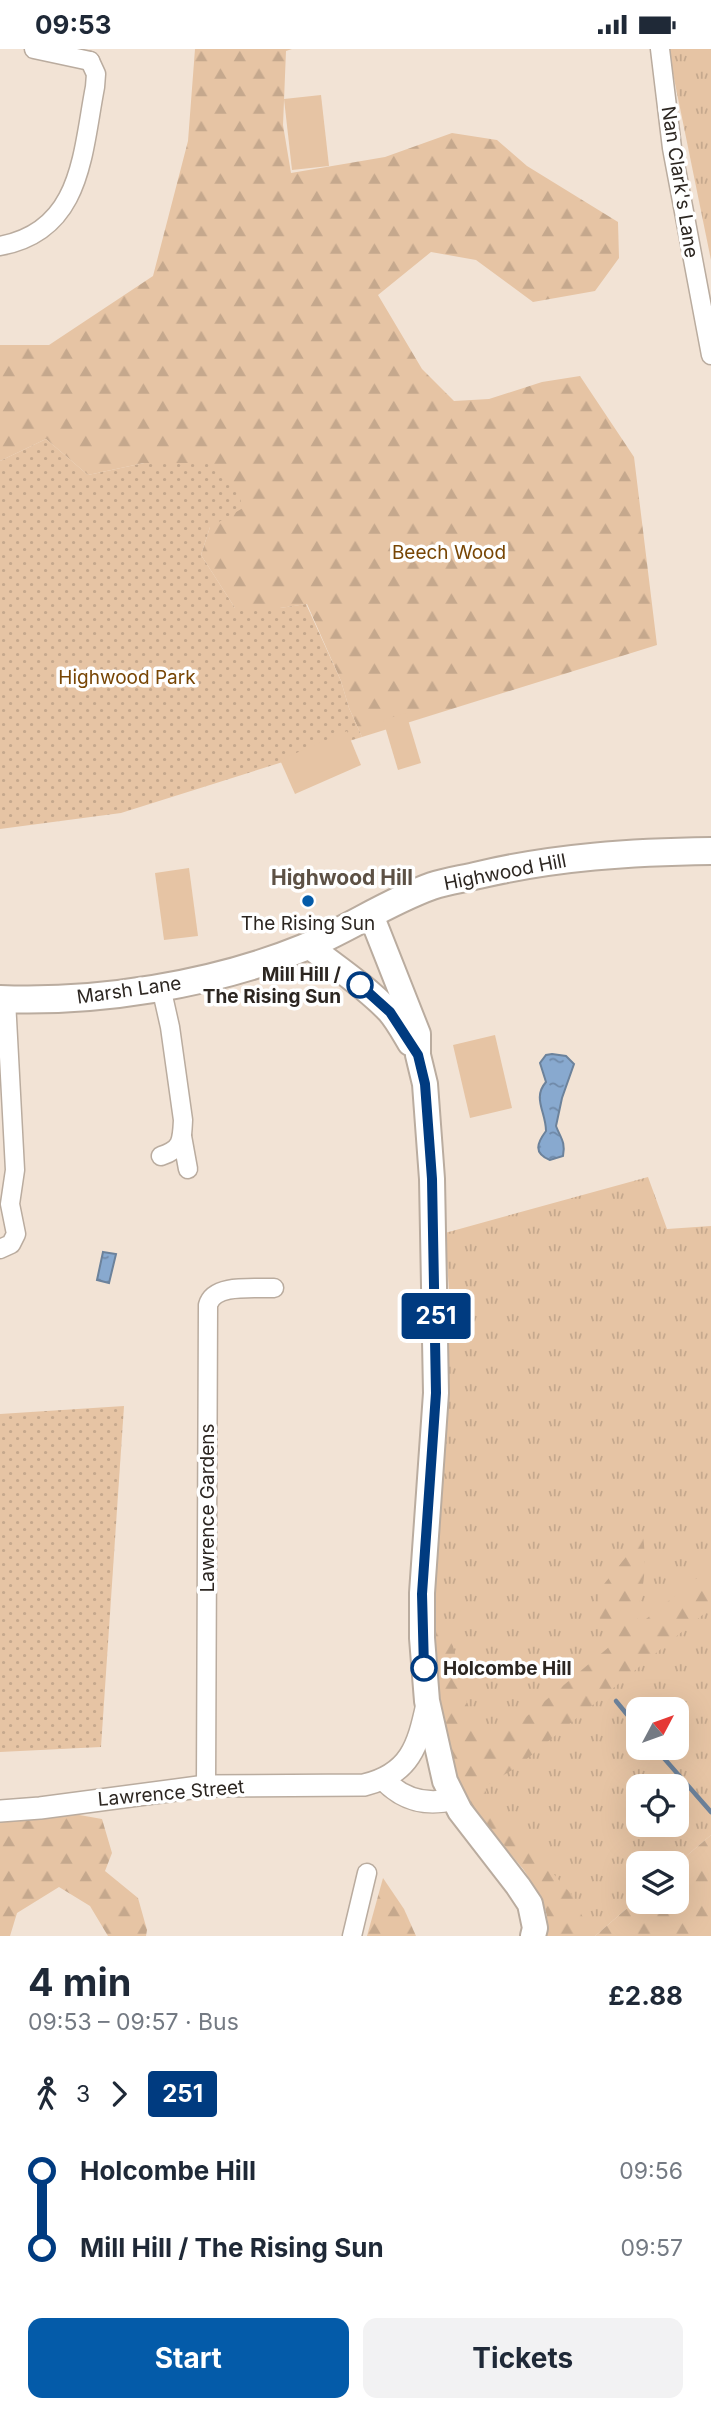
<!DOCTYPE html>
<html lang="en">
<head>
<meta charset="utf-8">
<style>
  body { margin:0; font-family:Inter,sans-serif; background:#f2f2f3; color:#1f2937; height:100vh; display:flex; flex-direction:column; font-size:26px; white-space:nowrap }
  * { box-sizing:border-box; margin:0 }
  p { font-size:23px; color:#747a83 }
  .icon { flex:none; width:38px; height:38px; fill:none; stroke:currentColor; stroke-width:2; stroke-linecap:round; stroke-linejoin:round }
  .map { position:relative; height:1887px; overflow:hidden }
  .panel { display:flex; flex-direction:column; background:#fff; flex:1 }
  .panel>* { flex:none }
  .badge { padding:0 14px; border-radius:5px; font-size:24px; line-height:46px }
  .needle { width:46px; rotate:49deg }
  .controls { position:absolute; left:626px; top:1648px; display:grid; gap:14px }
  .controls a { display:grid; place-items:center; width:63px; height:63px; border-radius:14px; background:#fff; box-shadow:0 7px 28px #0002; font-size:35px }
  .map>.badge { position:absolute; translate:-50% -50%; box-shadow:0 0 0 4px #fff }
  .legs { display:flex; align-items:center; gap:10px; height:77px; padding:0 28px; font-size:23px }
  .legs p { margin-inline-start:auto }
  .head { display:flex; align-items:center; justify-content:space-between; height:119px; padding:0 28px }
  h1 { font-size:38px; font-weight:700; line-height:52px }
  .action { display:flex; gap:14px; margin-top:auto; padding:14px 28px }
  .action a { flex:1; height:80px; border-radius:14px; background:#045ba9; color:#fff; font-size:28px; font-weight:700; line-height:80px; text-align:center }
  .action a+a { background:#f2f2f3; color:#1f2937 }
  ul { padding:0 28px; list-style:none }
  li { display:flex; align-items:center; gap:24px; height:77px; font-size:26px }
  li i { display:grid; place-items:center; width:10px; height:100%; margin:0 9px; background:currentColor }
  li i::after { content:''; width:18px; height:18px; margin:-9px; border:5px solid; border-radius:50%; background:#fff }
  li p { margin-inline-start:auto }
  li:first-child i { background:linear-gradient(#0000 50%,currentColor 0) }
  li:last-child i { background:linear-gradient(currentColor 50%,#0000 0) }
  .status { display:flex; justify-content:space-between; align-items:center; height:49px; padding:0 35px; background:#fff; direction:ltr }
  .status svg { height:19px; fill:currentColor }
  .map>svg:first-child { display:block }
</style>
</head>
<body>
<div class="status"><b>09:53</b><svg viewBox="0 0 49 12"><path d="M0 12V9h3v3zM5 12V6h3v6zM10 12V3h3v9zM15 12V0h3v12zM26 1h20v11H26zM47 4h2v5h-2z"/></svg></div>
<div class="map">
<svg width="711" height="1887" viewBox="0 0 711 1887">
  <defs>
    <pattern id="grass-tufts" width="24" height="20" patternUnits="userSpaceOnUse" patternTransform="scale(1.75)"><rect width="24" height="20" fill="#e6c4a4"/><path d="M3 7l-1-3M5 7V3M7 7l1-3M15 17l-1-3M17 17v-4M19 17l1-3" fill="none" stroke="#c5a88d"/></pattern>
    <pattern id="forest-firs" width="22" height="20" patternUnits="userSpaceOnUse" patternTransform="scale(1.75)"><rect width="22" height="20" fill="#e6c4a4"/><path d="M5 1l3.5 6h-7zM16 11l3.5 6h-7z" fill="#c5a88d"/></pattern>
    <pattern id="park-dots" width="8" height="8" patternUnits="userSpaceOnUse" patternTransform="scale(1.75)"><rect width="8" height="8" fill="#e6c4a4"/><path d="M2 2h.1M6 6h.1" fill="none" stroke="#c5a88d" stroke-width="1.8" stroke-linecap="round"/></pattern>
    <pattern id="water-ripples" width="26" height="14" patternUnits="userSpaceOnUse" patternTransform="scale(1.75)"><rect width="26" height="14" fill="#88a9cf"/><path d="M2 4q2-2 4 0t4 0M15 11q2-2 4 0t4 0" fill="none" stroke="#6f89a8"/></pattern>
  </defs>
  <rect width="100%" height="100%" fill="#f2e3d5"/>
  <!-- grass -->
  <g fill="url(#grass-tufts)" fill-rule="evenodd">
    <path d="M668,0H711V211Z"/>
    <path d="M648,1128L667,1180L711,1177V1786L677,1815H639V1849L595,1887H546L550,1876L548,1867L539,1845L524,1821L482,1771L439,1639L433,1595L435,1486L443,1420L448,1333L449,1241L445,1184ZM639,1661H677V1699H639ZM639,1738H677V1776H639Z"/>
  </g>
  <!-- forest -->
  <g fill="url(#forest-firs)">
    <path d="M195,0H292L286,2L283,76L291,124L385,108L452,84L497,91L527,117L618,173L619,209L595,242L533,253L476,211L431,203L378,246L422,320L454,352L489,350L542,333L580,327L634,408L657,596L362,688L349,659L341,632L307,555L280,559H235L201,506L210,478L144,414L88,426L46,390L0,412V296H49L153,227L188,92Z"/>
    <path d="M643,1487C647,1516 644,1539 636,1567L641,1574L711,1518V1559L517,1718L484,1738L489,1751L572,1846L592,1887H546C559,1842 490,1787 468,1751C445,1716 433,1615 433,1572L448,1581C462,1619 460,1662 490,1692L514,1678L609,1598L597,1561L600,1540Z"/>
    <path d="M40,1759L102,1770L112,1804L105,1822L138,1849L147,1881L146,1887H108L90,1857L59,1838L17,1864L10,1887H0V1762Z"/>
    <path d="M711,1786V1887H595L639,1849V1853H677V1815Z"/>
    <path d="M383,1829L404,1860L416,1887H367Z"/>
  </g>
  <!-- park -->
  <g fill="url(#park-dots)">
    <path d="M46,390L88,426L144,414H213L236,437L243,459L210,478L201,506L235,559H280L306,555L341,632L349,659L362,688L121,764L0,780V412Z"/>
    <path d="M124,1357L101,1698L0,1703V1365Z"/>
  </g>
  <!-- pitch -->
  <g fill="#e6c4a4">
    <path d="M321,46L329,117L292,121L284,50Z"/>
    <path d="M406,664L421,714L398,721L383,671Z"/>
    <path d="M347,682L361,716L295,745L280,711Z"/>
    <path d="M189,819L198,887L164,891L155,824Z"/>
    <path d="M495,986L512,1059L470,1069L453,996Z"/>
  </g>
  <!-- water -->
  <g fill="url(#water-ripples)" stroke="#6c829b" stroke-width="2">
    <path d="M552,1005L566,1007L574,1015L562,1049L556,1077C560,1088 566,1093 563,1107L550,1111C533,1104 537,1094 546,1082C546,1063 532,1049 546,1033L540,1014L546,1006Z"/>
    <path d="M103,1203L116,1205L109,1234L97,1231Z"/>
  </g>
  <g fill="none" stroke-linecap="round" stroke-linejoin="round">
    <!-- stream -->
    <g stroke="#6c829b" stroke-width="4.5">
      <path d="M616,1652L639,1680"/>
      <path d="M655,1699L711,1763"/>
    </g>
    <!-- minor casing -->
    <g stroke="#baac9f" stroke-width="21">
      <g id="minor">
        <path d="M34,0L90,12"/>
        <path d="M660,0L672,99L711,306"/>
        <path d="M0,197C82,182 82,105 95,38L96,25L90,12"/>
        <path d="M161,938L170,978L183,1071C182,1092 182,1100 161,1107"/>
        <path d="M182,1087L188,1120"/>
        <path d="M0,1200L11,1195L16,1185L10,1155L15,1121L6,951"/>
        <path d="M206,1737L208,1256C214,1234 255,1240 274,1239"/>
        <path d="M352,1887L367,1824"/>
      </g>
    </g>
    <!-- tertiary casing -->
    <g stroke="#baac9f" stroke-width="24">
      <g id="tertiary">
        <path d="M384,1731C403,1751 427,1757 454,1750"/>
        <path d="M0,1762L40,1759L206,1737L364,1736C410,1725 418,1697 427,1655"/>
      </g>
    </g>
    <!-- secondary casing -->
    <g stroke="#baac9f" stroke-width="28">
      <g id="secondary">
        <path d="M371,866L418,985V1006L425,1035L432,1130L436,1344L422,1544V1589L427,1652L445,1732L460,1762L518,1837L530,1855L535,1879L533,1887"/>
        <path d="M309,897C336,918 365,937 389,962C397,971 404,984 410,994"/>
      </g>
    </g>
    <!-- primary casing -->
    <g stroke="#baac9f" stroke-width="30">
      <path id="primary" d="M0,950C97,954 212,936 303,899C347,881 387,853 432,837C447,832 463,830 479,826C555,808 632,803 711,802"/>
    </g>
    <!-- minor -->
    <use href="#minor" stroke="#fff" stroke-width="18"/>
    <!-- tertiary -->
    <use href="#tertiary" stroke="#fff" stroke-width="21"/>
    <!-- secondary -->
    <use href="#secondary" stroke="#fff" stroke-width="24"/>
    <!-- primary -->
    <use href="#primary" stroke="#fff" stroke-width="26"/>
  </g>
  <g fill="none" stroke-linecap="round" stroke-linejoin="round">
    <!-- line-1 casing -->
    <g stroke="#fff" stroke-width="16">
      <path id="line-1" d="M360,936L390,963L418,1006L425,1035L432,1130L436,1344L422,1545L424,1619"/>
    </g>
    <!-- line-1 -->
    <use href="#line-1" stroke="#003b80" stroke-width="10"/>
  </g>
  <!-- markers -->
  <circle fill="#045ba9" stroke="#fff" stroke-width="2.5" cx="308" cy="852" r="7"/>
  <g fill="#fff" stroke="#003b80" stroke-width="3.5">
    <circle cx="360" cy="936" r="12"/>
    <circle cx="424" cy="1619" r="12"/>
  </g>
  <g text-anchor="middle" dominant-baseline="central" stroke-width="7" stroke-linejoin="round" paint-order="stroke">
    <!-- street labels -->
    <g font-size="19" fill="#2c2621" stroke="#fff">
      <text transform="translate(680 133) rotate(81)">Nan Clark's Lane</text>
      <text transform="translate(505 823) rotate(-11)">Highwood Hill</text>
      <text transform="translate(129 941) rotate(-8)">Marsh Lane</text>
      <text transform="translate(207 1459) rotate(-90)">Lawrence Gardens</text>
      <text transform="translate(171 1744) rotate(-5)">Lawrence Street</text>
    </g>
    <!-- park labels -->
    <g font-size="19" fill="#784605" stroke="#fff">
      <text x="449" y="503">Beech Wood</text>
      <text x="127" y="628">Highwood Park</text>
    </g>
    <!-- poi labels -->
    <g font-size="19" fill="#2c2621" stroke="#fff">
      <text x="308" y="874">The Rising Sun</text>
    </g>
    <!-- stop labels -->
    <g font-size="19" font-weight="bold" fill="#2c2621" stroke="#fff" text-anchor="end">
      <text x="341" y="925">Mill Hill /<tspan x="341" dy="22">The Rising Sun</tspan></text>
      <text x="443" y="1619" text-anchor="start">Holcombe Hill</text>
    </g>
    <!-- neighbourhood labels -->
    <g font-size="21" font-weight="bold" fill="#5d5145" stroke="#fff">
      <text x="342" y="828">Highwood Hill</text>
    </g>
  </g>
</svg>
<div class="controls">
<a><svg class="needle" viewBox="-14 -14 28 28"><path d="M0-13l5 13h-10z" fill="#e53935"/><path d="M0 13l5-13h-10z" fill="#747a83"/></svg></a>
<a><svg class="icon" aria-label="locate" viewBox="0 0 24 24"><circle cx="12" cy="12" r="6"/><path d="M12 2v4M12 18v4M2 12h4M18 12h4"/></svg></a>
<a><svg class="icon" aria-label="layers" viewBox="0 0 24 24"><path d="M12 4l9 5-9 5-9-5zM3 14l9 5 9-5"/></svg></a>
</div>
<b class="badge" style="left:436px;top:1267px;background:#003b80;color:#fff">251</b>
</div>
<section class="panel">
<div class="head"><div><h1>4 min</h1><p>09:53 – 09:57 · Bus</p></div><b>£2.88</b></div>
<div class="legs"><svg class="icon" aria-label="walk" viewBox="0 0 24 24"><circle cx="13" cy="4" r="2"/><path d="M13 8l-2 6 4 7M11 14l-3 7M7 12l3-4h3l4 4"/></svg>3<svg class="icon" aria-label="forward" viewBox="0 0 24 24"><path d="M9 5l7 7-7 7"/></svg><b class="badge" style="background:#003b80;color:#fff">251</b></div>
<ul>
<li><i style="color:#003b80"></i><b>Holcombe Hill</b><p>09:56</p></li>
<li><i style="color:#003b80"></i><b>Mill Hill / The Rising Sun</b><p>09:57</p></li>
</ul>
<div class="action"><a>Start</a><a>Tickets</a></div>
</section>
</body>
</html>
